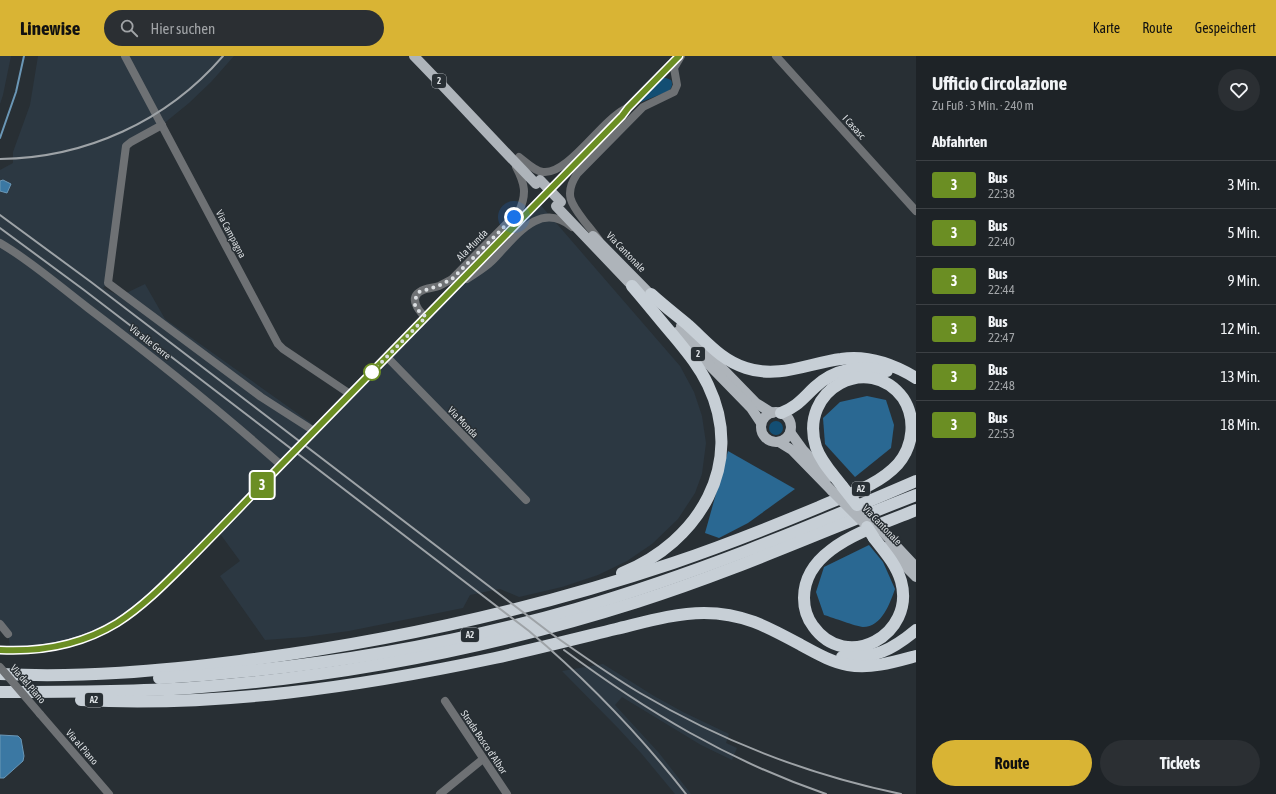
<!DOCTYPE html>
<html lang="de">
<head>
<meta charset="utf-8">
<style>
  body { margin:0; font-family:"Asap Condensed",sans-serif; background:#2b2f33; color:#f1f3f6; height:100vh; display:flex; flex-direction:column; font-size:15px; white-space:nowrap }
  * { box-sizing:border-box; margin:0 }
  p { font-size:13px; color:#a1a4a7 }
  .icon { flex:none; width:22px; height:22px; fill:none; stroke:currentColor; stroke-width:2; stroke-linecap:round; stroke-linejoin:round }
  .map { position:relative; flex:1; overflow:hidden }
  .details { display:flex; flex-direction:column; background:#1e2327; width:360px }
  .details>* { flex:none }
  .badge { padding:0 8px; border-radius:3px; font-size:14px; line-height:26px }
  .you { position:absolute; width:20px; height:20px; margin:-10px; border:3px solid #fff; border-radius:50%; background:#1a73e8; box-shadow:0 0 0 6px #1a73e833 }
  .map>.badge { position:absolute; translate:-50% -50%; box-shadow:0 0 0 2px #fff }
  h2 { padding:0 16px; font-size:15px; line-height:36px }
  .round { display:grid; place-items:center; flex:none; width:42px; height:42px; border-radius:21px; background:#2b2f33 }
  .overview { display:flex; align-items:center; justify-content:space-between; height:68px; padding:0 16px }
  h1 { font-size:19px; font-weight:700; line-height:30px }
  .cta { display:flex; gap:8px; margin-top:auto; padding:8px 16px }
  .cta a { flex:1; height:46px; border-radius:24px; background:#d9b434; color:#111; font-size:16px; font-weight:700; line-height:46px; text-align:center }
  .cta a+a { background:#2b2f33; color:#f1f3f6 }
  ul { padding:0; list-style:none }
  li { display:flex; align-items:center; gap:12px; height:48px; padding:0 16px; border-top:1px solid #3c4044 }
  li div { flex:1 }
  li b { display:block; font-size:15px }
  li em { font-style:normal }
  li .badge { min-width:44px; font-weight:700; text-align:center }
  header { display:flex; align-items:center; gap:24px; box-sizing:border-box; height:56px; padding:0 20px; background:#d9b434; color:#111 }
  header strong { font-size:19px }
  nav { display:flex; gap:22px; margin-inline-start:auto; font-size:14px }
  .search { width:280px; height:36px; background:#2b2f33; display:flex; align-items:center; gap:10px; box-sizing:border-box; padding:0 14px; border-radius:22px; color:#a1a4a7; font-size:15px }
  main { display:flex; flex:1; min-height:0 }
  .map>svg:first-child { display:block }
</style>
</head>
<body>
<header>
<strong>Linewise</strong>
<div class="search"><svg class="icon" aria-label="search" viewBox="0 0 24 24"><circle cx="10" cy="10" r="6"/><path d="M15 15l6 6"/></svg>Hier suchen</div>
<nav><a>Karte</a><a>Route</a><a>Gespeichert</a></nav>
</header>
<main>
<div class="map">
<svg width="916" height="738" viewBox="0 0 916 738">
  <rect width="100%" height="100%" fill="#282f34"/>
  <!-- built -->
  <g fill="#2c3842">
    <path d="M0,0H11L3,39L0,48Z"/>
    <path d="M38,0H234L211,26L189,47L162,69L129,88L108,227L103,232L120,240L145,228L165,263L311,367L314,375L538,146L680,310L694,336L702,360L706,387L702,418L695,437L678,463L652,488L627,505L598,519L562,531L519,541L500,533L494,534L470,539L463,552L349,575L305,581L265,584L220,520L240,505L218,475L148,544L80,584L11,595L8,578L0,568V114L13,107V96L30,49Z"/>
    <path d="M603,608L654,640L683,656L729,678L726,687L737,692L732,704L701,689L622,641L615,649L659,697L691,738H675L641,697L618,672L562,615Z"/>
  </g>
  <!-- green -->
  <g fill="#134e73">
    <path d="M662,22H666L671,24C673,28 672,31 669,35L636,48Z"/>
    <circle cx="776" cy="372" r="7"/>
  </g>
  <!-- forest -->
  <g fill="#2a6892">
    <path d="M867,340L886,344L894,369L891,392L855,421L825,388L823,362L840,346Z"/>
    <path d="M728,395L795,433L748,467L719,482L705,477Z"/>
    <path d="M869,489L883,506L895,533C890,547 882,571 863,571C855,570 834,562 824,559L816,536L824,511Z"/>
  </g>
  <!-- water -->
  <g fill="#3b78a3" stroke="#6b97b6">
    <path d="M3,124L11,128L7,137L0,135V125Z"/>
    <path d="M0,679L18,680L21,683L24,700L23,705L4,722H0Z"/>
  </g>
  <g fill="none" stroke-linecap="round" stroke-linejoin="round">
    <!-- stream -->
    <path stroke="#6b97b6" stroke-width="2" d="M0,82L16,36L24,0"/>
    <!-- street-tunnel -->
    <path stroke="#43494e" stroke-width="8" stroke-dasharray="8 4" stroke-linecap="butt" d="M538,146L554,130"/>
    <!-- street -->
    <g stroke="#6e7174" stroke-width="8">
      <path d="M125,0L278,288L283,293L350,338"/>
      <path d="M776,0L916,155"/>
      <path d="M162,69L131,86L126,90L108,227L261,341L314,375"/>
      <path d="M519,101C526,106 534,115 543,116C568,119 600,66 625,53"/>
      <path d="M556,128L621,60L627,52L676,3"/>
      <path d="M599,184C595,178 590,172 585,166C572,149 563,139 577,118L643,51L674,36L677,29L674,12L681,0"/>
      <path d="M0,187C31,205 59,230 88,252C154,302 219,354 281,409"/>
      <path d="M452,223L519,155C527,138 525,128 516,111"/>
      <path d="M467,223C476,217 485,212 492,205C514,183 539,143 572,171"/>
      <path d="M425,261C419,255 408,242 421,235C426,232 433,232 439,230C445,227 450,224 456,221"/>
      <path d="M387,301L526,444"/>
      <path d="M0,568L8,578"/>
      <path d="M0,594C41,596 79,589 114,568C141,552 163,529 185,507C218,475 249,442 281,409C366,321 452,234 538,146"/>
      <path d="M445,645L507,738"/>
      <path d="M40,658L109,738"/>
      <path d="M440,738L483,703"/>
    </g>
    <!-- primary -->
    <g stroke="#aeb4ba" stroke-width="10">
      <path d="M414,0C455,42 495,86 536,128"/>
      <path d="M556,150L637,235"/>
      <path d="M593,180L656,244"/>
      <path d="M681,270L756,347L772,357"/>
      <path d="M677,276L751,352L761,367"/>
      <circle cx="776" cy="371" r="15"/>
      <path d="M790,376L803,394L829,421"/>
      <path d="M779,386L792,394L832,435"/>
      <path d="M884,477L916,511"/>
      <path d="M886,491L916,521"/>
    </g>
    <!-- highway -->
    <g stroke="#c7cfd6" stroke-width="12">
      <path d="M651,238C663,249 676,259 688,269C707,286 721,304 746,312C779,323 809,307 841,303C868,299 893,308 916,322"/>
      <path d="M781,357C798,350 802,343 815,331C834,313 862,308 887,315"/>
      <path d="M874,482C884,495 896,508 901,525C916,579 846,617 813,570C807,562 804,552 804,542C804,521 815,506 831,494C854,476 890,465 916,454"/>
      <path d="M622,517C699,486 746,408 708,329C699,310 686,295 673,279C659,263 646,246 632,230"/>
      <path d="M842,601C874,603 892,594 916,574"/>
      <path d="M0,618C81,622 160,615 240,605C387,586 533,554 673,507C723,490 771,471 819,451C846,439 878,430 898,408C914,389 916,362 903,342C869,296 798,333 816,391C821,406 833,418 842,430"/>
      <path d="M159,622C300,614 440,592 576,553C692,519 805,473 916,425"/>
      <path d="M0,636C63,636 127,636 190,632C342,621 492,592 637,546C732,516 823,475 916,439"/>
      <path d="M81,644C221,651 358,631 495,602C535,593 575,583 616,573C645,566 675,557 704,557C743,557 768,571 801,589C816,597 831,606 848,609C871,613 894,606 916,600"/>
    </g>
    <!-- rail -->
    <g stroke="#9ea3a7" stroke-width="2">
      <path d="M0,103C86,102 167,65 223,0"/>
      <path d="M0,159L91,226L549,576C579,597 608,618 640,637C721,685 809,719 901,738"/>
      <path d="M0,172L84,234L529,575C587,624 639,678 686,738"/>
      <path d="M564,594C646,655 729,705 826,738"/>
    </g>
    <!-- street-bridge -->
    <path stroke="#6e7174" stroke-width="8" d="M0,611L40,658"/>
    <!-- primary-bridge -->
    <g stroke="#aeb4ba" stroke-width="10">
      <path d="M540,124L561,146"/>
      <path d="M832,435L873,476"/>
      <path d="M852,444L884,477"/>
    </g>
    <!-- highway-bridge -->
    <g stroke="#c7cfd6" stroke-width="12">
      <path d="M842,430L857,449"/>
      <path d="M867,471L874,482"/>
    </g>
  </g>
  <g fill="none" stroke-linecap="round" stroke-linejoin="round">
    <!-- line casing -->
    <g stroke="#fff" stroke-width="9">
      <path id="line" d="M0,594C41,596 81,589 117,567C142,551 163,530 184,509C217,476 250,441 283,407C396,291 509,176 622,60L628,52L679,0"/>
    </g>
    <!-- line -->
    <use href="#line" stroke="#6b8e23" stroke-width="6"/>
    <!-- walk -->
    <path stroke="#dbdfe2" stroke-width="4" stroke-dasharray="0 7.2" d="M372,316L426,261L419,255L415,249L416,241L419,236L438,230L452,223L514,161"/>
  </g>
  <!-- markers -->
  <circle fill="#fff" stroke="#6b8e23" stroke-width="2" cx="372" cy="316" r="8"/>
  <g text-anchor="middle" dominant-baseline="central" stroke-width="3" stroke-linejoin="round" paint-order="stroke">
    <!-- shield labels -->
    <g fill="#282f34" stroke="#a5aaae" stroke-width="1">
      <rect x="432" y="18" width="14" height="14" rx="3"/>
      <rect x="691" y="291" width="14" height="14" rx="3"/>
      <rect x="852" y="426" width="18" height="14" rx="3"/>
      <rect x="461" y="572" width="18" height="14" rx="3"/>
      <rect x="85" y="637" width="18" height="14" rx="3"/>
    </g>
    <g font-size="9" font-weight="bold" fill="#dbdfe2">
      <text x="439" y="25">2</text>
      <text x="698" y="298">2</text>
      <text x="861" y="433">A2</text>
      <text x="470" y="579">A2</text>
      <text x="94" y="644">A2</text>
    </g>
    <!-- street labels -->
    <g font-size="10" fill="#dbdfe2" stroke="#282f34">
      <text transform="translate(854 71) rotate(48)">I Casasc</text>
      <text transform="translate(231 178) rotate(62)">Via Campagna</text>
      <text transform="translate(472 189) rotate(-45)">Ala Munda</text>
      <text transform="translate(626 196) rotate(46)">Via Cantonale</text>
      <text transform="translate(150 286) rotate(38)">Via alle Gerre</text>
      <text transform="translate(463 366) rotate(46)">Via Monda</text>
      <text transform="translate(882 469) rotate(46)">Via Cantonale</text>
      <text transform="translate(28 628) rotate(49)">Via del Piano</text>
      <text transform="translate(484 686) rotate(56)">Strada Bosco d'Albor</text>
      <text transform="translate(82 691) rotate(49)">Via al Piano</text>
    </g>
  </g>
</svg>
<div class="you" style="left:514px;top:161px"></div>
<b class="badge" style="left:262px;top:429px;background:#6b8e23;color:#fff">3</b>
</div>
<section class="details">
<div class="overview"><div><h1>Ufficio Circolazione</h1><p>Zu Fuß · 3 Min. · 240 m</p></div><a class="round"><svg class="icon" aria-label="heart" viewBox="0 0 24 24"><path d="M12 20l-8-8c-3-5 5-10 8-4 3-6 11-1 8 4z"/></svg></a></div>
<h2>Abfahrten</h2>
<ul>
<li><span class="badge" style="background:#6b8e23;color:#fff">3</span><div><b>Bus</b><p>22:38</p></div><em>3 Min.</em></li>
<li><span class="badge" style="background:#6b8e23;color:#fff">3</span><div><b>Bus</b><p>22:40</p></div><em>5 Min.</em></li>
<li><span class="badge" style="background:#6b8e23;color:#fff">3</span><div><b>Bus</b><p>22:44</p></div><em>9 Min.</em></li>
<li><span class="badge" style="background:#6b8e23;color:#fff">3</span><div><b>Bus</b><p>22:47</p></div><em>12 Min.</em></li>
<li><span class="badge" style="background:#6b8e23;color:#fff">3</span><div><b>Bus</b><p>22:48</p></div><em>13 Min.</em></li>
<li><span class="badge" style="background:#6b8e23;color:#fff">3</span><div><b>Bus</b><p>22:53</p></div><em>18 Min.</em></li>
</ul>
<div class="cta"><a>Route</a><a>Tickets</a></div>
</section>
</main>
</body>
</html>
